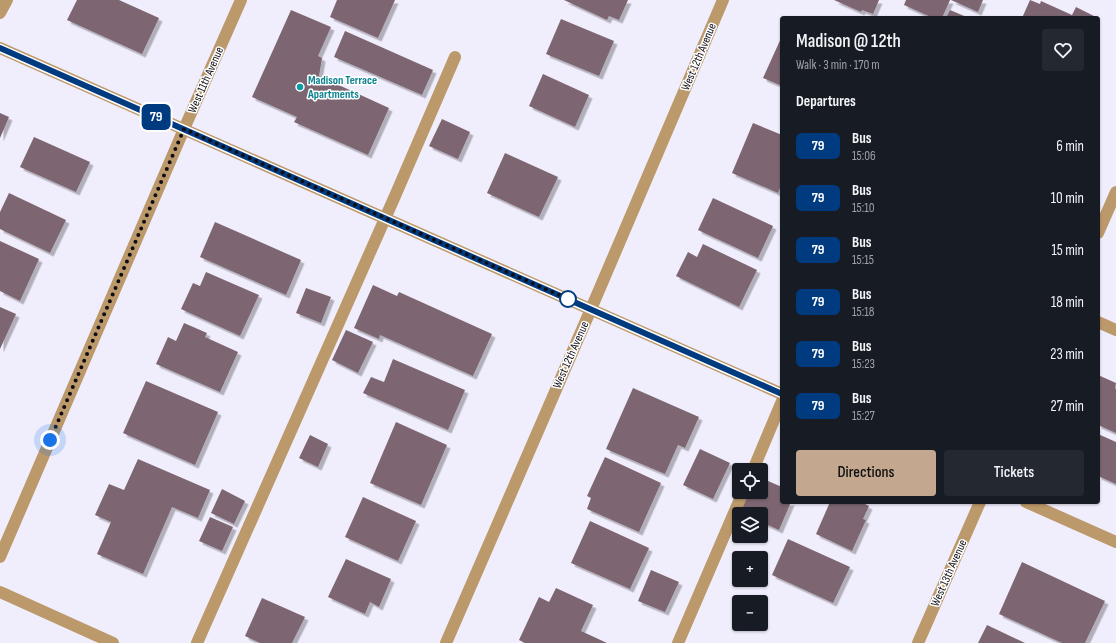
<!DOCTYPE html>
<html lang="en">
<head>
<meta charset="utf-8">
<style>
  body { margin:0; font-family:"Sofia Sans Condensed",sans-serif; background:#242831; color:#f1f3f6; height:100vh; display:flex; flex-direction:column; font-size:15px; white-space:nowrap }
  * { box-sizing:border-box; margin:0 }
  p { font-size:13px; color:#9ea1a6 }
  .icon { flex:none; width:22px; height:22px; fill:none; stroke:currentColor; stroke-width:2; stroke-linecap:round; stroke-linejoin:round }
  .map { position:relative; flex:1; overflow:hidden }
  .drawer { position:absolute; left:780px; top:16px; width:320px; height:488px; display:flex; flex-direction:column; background:#171b24; border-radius:4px; box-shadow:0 1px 3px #0004 }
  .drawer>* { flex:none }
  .badge { padding:0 8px; border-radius:6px; font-size:14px; line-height:26px }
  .fabs { position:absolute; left:732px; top:463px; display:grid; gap:8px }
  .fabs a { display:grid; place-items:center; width:36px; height:36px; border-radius:4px; background:#171b24; box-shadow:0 1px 3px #0004; font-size:20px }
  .you { position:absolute; width:20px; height:20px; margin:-10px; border:3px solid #fff; border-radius:50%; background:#1a73e8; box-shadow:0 0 0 6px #1a73e833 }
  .map>.badge { position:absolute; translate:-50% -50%; box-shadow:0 0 0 2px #fff }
  h2 { padding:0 16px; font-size:15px; line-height:36px }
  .round { display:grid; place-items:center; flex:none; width:42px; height:42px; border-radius:4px; background:#242831 }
  .head { display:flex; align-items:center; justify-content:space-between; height:68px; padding:0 16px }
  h1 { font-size:19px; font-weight:600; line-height:30px }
  .primary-button { display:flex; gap:8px; margin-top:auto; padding:8px 16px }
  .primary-button a { flex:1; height:46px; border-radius:4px; background:#c3a88f; color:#111; font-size:16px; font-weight:600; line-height:46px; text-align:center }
  .primary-button a+a { background:#242831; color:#f1f3f6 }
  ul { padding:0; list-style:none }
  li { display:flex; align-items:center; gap:12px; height:52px; padding:0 16px }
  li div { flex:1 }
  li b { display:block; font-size:15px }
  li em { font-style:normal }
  li .badge { min-width:44px; font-weight:700; text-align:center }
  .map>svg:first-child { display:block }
</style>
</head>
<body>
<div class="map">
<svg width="1116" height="643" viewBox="0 0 1116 643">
  <defs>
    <filter id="shadow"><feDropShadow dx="3.5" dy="3.5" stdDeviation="0" flood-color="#0004"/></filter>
  </defs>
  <rect width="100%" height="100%" fill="#f0eefd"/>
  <!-- building -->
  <g fill="#7d6671" filter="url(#shadow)">
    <path d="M77,0H119L159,18L142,54L67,20Z"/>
    <path d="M337,0H395L378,38L330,17Z"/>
    <path d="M564,0H628L619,20L609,16L607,20Z"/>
    <path d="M834,0H879L873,14L862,10L861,12Z"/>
    <path d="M906,0H950L942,18H933L904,5Z"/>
    <path d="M951,0H983L978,12Z"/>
    <path d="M1030,0L1040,4L1041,1L1072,15L1076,7L1096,17L1095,18H1022Z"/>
    <path d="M291,10L331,27L318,56L322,58L319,76L389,108L368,155L294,122L297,117L252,97Z"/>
    <path d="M950,10L969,18H946Z"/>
    <path d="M561,19L614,41L599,76L546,54Z"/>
    <path d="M345,31L433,70L422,95L334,57Z"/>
    <path d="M782,36V86L763,78Z"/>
    <path d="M543,74L589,95L575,127L529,106Z"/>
    <path d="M0,113L9,117L0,138Z"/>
    <path d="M442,119L470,132L458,159L429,146Z"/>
    <path d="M753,123L782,135V183L778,193L732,173Z"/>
    <path d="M34,137L90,162L76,192L20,167Z"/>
    <path d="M505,153L558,177L539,217L487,193Z"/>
    <path d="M9,193L66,220L50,253L0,229V212Z"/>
    <path d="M713,198L773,226L758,258L698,230Z"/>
    <path d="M215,222L301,260L286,295L200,257Z"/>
    <path d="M0,241L39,259L20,301L0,291Z"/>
    <path d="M703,244L757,270L739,307L676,276L688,252L697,257Z"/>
    <path d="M206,272L259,295L240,336L181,309L193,283L200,286Z"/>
    <path d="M373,285L397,296L399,292L492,334L473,376L380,335L379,339L354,328Z"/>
    <path d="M306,288L331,297L321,323L296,313Z"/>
    <path d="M0,307L16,314L0,349Z"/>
    <path d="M184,323L207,333L205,337L238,352L220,392L156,364L168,337L176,341Z"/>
    <path d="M346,330L373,342L358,373L332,360Z"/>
    <path d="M393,359L465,390L448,430L363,393L371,377L384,382Z"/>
    <path d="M1098,375L1116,383L1115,388L1116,389V433L1098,425Z"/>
    <path d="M146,381L218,412L195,465L123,433Z"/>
    <path d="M633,388L699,417L685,448L678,445L665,474L606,449Z"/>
    <path d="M396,422L447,445L421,505L370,483Z"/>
    <path d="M1098,434L1116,442V484L1098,476Z"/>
    <path d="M310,435L328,444L318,467L299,458Z"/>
    <path d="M700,449L730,463L713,499L683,485Z"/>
    <path d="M605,457L661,483L639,532L587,509L591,498L587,496Z"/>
    <path d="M138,459L210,490L198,518L172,507L143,574L97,554L111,522L95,515L109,484L124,490Z"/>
    <path d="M761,478L782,487V502H791L779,530L761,522V514H742L740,513L749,492H761Z"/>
    <path d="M222,489L245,501L234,524L211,513Z"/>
    <path d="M363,497L416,521L398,561L345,537Z"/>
    <path d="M830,502H861L869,506L863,519L866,520L852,551L816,534Z"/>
    <path d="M210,517L233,527L222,551L199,541Z"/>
    <path d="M590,521L649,548L630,589L571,563Z"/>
    <path d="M788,539L850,567L833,603L772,575Z"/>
    <path d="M346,559L391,579L379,607L370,602L365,614L328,597Z"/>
    <path d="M1022,562L1105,601L1085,643H1062L999,614Z"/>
    <path d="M651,570L679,582L665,612L638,601Z"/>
    <path d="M556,588L593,605L581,631L607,643H525L519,640L539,597L549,602Z"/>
    <path d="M262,598L305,617L292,643H260L245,636Z"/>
    <path d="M987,625L1025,643H978Z"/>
  </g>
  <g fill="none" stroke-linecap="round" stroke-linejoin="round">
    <!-- minor -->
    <g stroke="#bc996a" stroke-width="12">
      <path d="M0,13L7,0"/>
      <path d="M0,48L782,394"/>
      <path d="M1098,233L1116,192"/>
      <path d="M1098,322L1116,330"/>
      <path d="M753,470L782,401"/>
      <path d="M1026,502L1116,542"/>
      <path d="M0,557L184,129L241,0"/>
      <path d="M0,592L113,643"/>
      <path d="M197,643L395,196L455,57"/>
      <path d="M446,643L591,309L723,0"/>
      <path d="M678,643L743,492"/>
      <path d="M918,643L980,502"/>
    </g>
  </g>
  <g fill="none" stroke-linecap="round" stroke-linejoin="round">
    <!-- line casing -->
    <g stroke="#fff" stroke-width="9">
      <path id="line" d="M0,48L782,394"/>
    </g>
    <!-- line -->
    <use href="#line" stroke="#003b80" stroke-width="6"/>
    <!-- walk -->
    <path stroke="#0f0e16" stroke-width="4" stroke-dasharray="0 7.2" d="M50,440L184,129L568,299"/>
  </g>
  <!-- markers -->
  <circle fill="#0f9aa8" stroke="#fff" stroke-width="1.5" cx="300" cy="87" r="4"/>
  <circle fill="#fff" stroke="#003b80" stroke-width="2" cx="568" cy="299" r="8"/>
  <g text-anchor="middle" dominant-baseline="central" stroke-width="3" stroke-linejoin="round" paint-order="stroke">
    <!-- street labels -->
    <g font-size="12" fill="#0f0e16" stroke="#fff">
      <text transform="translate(699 57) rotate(-67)">West 12th Avenue</text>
      <text transform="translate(206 80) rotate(-66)">West 11th Avenue</text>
      <text transform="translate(571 355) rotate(-66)">West 12th Avenue</text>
      <text transform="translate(949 573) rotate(-66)">West 13th Avenue</text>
    </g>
    <!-- culture labels -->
    <g font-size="12" font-weight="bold" fill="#0d838f" stroke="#fff" text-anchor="start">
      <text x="308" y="80">Madison Terrace<tspan x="308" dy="14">Apartments</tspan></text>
    </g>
  </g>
</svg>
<div class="fabs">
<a><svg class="icon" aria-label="locate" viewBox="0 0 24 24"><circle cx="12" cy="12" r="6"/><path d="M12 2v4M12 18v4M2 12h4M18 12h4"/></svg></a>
<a><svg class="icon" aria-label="layers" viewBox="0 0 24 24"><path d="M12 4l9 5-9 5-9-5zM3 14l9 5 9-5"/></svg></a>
<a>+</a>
<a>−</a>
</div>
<div class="you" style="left:50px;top:440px"></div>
<b class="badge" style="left:156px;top:117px;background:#003b80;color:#fff">79</b>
<section class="drawer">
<div class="head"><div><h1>Madison @ 12th</h1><p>Walk · 3 min · 170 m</p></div><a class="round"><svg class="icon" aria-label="heart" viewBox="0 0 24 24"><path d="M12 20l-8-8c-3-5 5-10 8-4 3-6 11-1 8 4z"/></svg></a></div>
<h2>Departures</h2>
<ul>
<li><span class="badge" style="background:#003b80;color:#fff">79</span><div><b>Bus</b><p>15:06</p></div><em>6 min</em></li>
<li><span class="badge" style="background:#003b80;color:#fff">79</span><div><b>Bus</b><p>15:10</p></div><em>10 min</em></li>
<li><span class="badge" style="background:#003b80;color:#fff">79</span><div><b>Bus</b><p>15:15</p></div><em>15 min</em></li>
<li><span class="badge" style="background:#003b80;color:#fff">79</span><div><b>Bus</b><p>15:18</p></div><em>18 min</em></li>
<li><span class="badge" style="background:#003b80;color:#fff">79</span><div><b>Bus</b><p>15:23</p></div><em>23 min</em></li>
<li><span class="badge" style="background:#003b80;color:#fff">79</span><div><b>Bus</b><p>15:27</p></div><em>27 min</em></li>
</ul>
<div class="primary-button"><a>Directions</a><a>Tickets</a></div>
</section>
</div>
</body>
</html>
